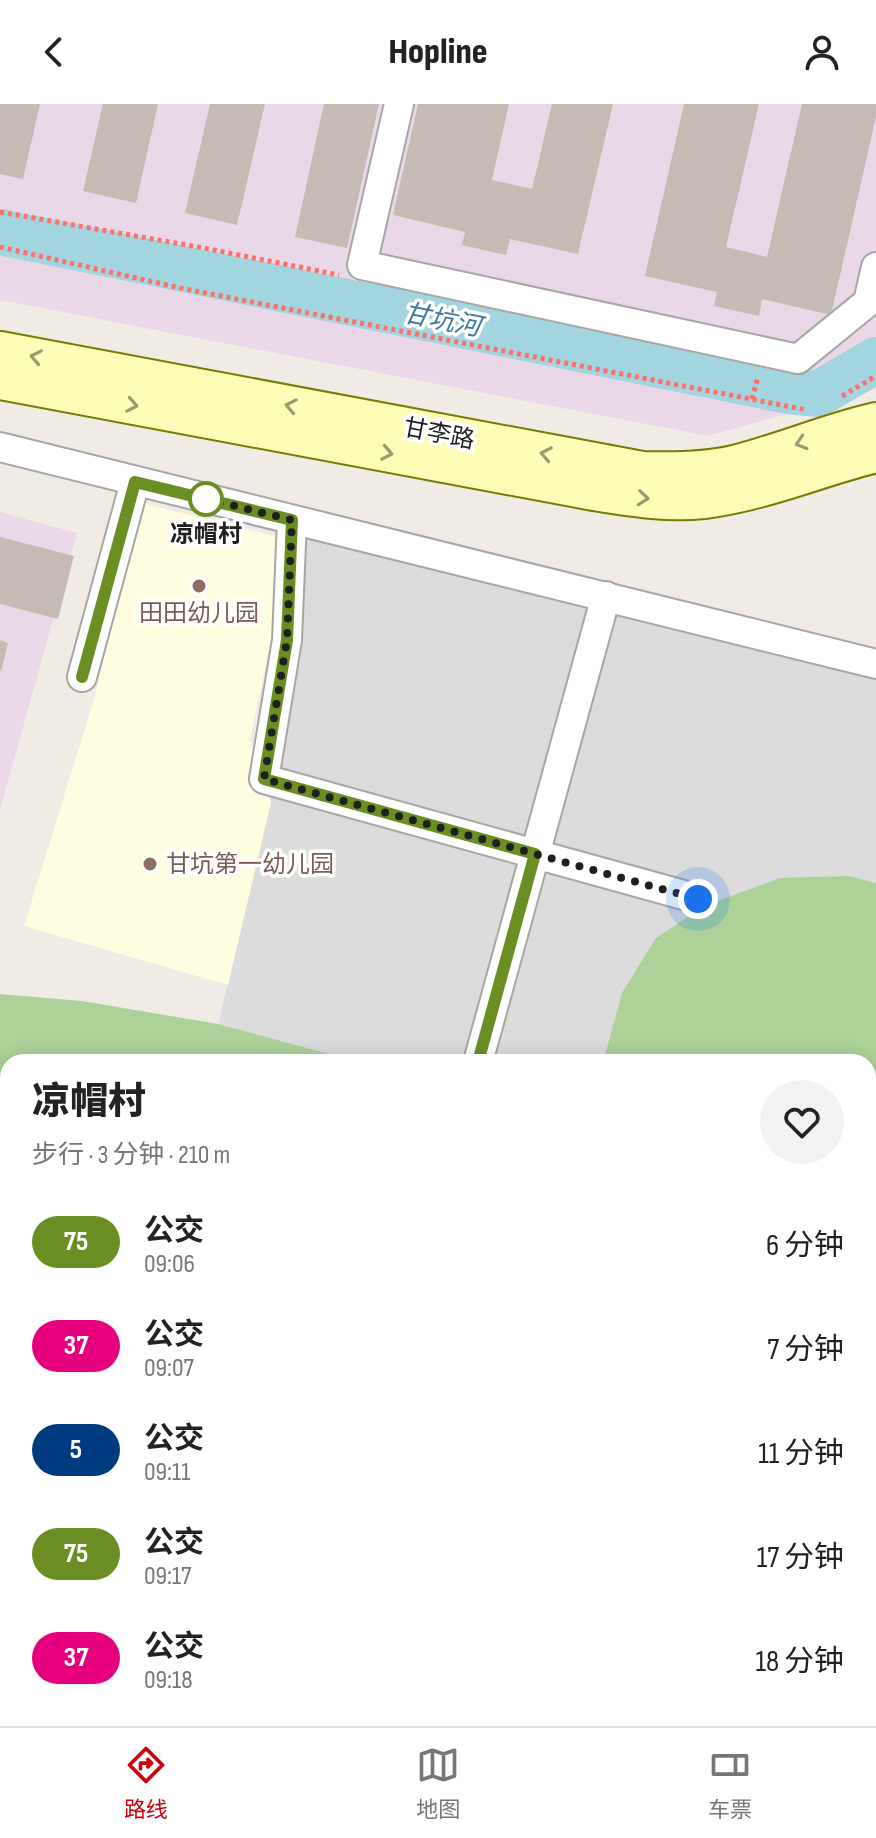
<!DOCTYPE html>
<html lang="zh">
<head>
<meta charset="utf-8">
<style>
  body { margin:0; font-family:"Sofia Sans Condensed","Noto Sans SC",sans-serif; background:#f2f2f2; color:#222; height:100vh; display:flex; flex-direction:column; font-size:30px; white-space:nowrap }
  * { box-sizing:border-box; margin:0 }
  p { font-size:26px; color:#767676 }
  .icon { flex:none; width:44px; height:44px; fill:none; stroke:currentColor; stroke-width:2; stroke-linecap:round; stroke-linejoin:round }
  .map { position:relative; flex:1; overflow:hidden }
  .details { position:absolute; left:0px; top:950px; width:876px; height:672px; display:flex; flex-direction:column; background:#fff; border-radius:24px 24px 0 0; box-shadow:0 4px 20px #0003 }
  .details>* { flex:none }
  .badge { padding:0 16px; border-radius:26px; font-size:28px; line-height:52px }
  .you { position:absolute; width:40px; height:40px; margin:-20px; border:6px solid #fff; border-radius:50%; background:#1a73e8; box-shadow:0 0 0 12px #1a73e833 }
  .map>.badge { position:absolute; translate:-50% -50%; box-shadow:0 0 0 4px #fff }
  .round { display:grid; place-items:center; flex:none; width:84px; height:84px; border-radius:42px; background:#f2f2f2 }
  .headline { display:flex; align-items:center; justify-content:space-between; height:136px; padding:0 32px }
  h1 { font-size:38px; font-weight:800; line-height:60px }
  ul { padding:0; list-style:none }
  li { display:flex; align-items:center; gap:24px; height:104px; padding:0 32px }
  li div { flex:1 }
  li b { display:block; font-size:30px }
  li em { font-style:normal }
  li .badge { min-width:88px; font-weight:700; text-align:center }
  header { display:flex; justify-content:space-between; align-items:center; height:104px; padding:0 32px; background:#fff; font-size:36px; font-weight:800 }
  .tabs { display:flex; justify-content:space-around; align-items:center; height:112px; border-top:2px solid #e0e0e0; background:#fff; font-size:22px; color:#767676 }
  .tabs a { display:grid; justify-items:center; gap:4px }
  .tabs .current { color:#ce000b }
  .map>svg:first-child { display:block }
</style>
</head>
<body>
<header><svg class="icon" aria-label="back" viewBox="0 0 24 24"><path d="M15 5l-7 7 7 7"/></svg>Hopline<svg class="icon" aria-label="person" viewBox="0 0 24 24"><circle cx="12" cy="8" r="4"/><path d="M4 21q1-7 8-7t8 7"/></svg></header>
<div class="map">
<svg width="876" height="1622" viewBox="0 0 876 1622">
  <rect width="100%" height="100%" fill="#f0ece5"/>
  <!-- residential -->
  <path fill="#dddcdc" d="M292,416L876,560V779L849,772L622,889L603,958H331L333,952L218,921L271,698L264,675Z"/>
  <!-- industrial -->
  <g fill="#ead7e7">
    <path d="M0,0H876V285L708,332L0,196Z"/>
    <path d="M0,408L77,429L0,706Z"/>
  </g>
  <!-- education -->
  <path fill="#fffddf" d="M142,399L278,433L272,530L250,636L271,698L228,881L24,822L95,592Z"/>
  <!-- forest -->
  <path fill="#acd298" d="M849,772L876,779V1622H0V890L82,897L218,920L333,951L331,958H8V1614H868V958H603L622,889L656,834L704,802L780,774Z"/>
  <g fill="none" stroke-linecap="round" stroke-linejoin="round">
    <!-- river -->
    <path stroke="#a3d5e0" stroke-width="46" d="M0,128L788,287L818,290L876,256"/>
  </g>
  <!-- building -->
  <g fill="#c5bbb4">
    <path d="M0,0H40L23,75L0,70Z"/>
    <path d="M103,0H158L136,99L83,87Z"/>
    <path d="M210,0H265L237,121L185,109Z"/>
    <path d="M324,0H379L347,144L295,133Z"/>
    <path d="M418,0H509L492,76L532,85L552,0H613L578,150L510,135L506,151L462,141L465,128L393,111Z"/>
    <path d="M684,0H759L726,143L767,153L802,0H876V13L831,211L762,195L759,212L714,202L717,188L645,172Z"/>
    <path d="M0,433L74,452L58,515L0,500Z"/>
    <path d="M0,536L8,539L1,567H0Z"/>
  </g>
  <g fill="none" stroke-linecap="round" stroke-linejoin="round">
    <!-- street casing -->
    <g stroke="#a6a6a6" stroke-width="32">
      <g id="street">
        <path d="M399,0L362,161L798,255L868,198L876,163"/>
        <path d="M0,343L876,560"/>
        <path d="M292,416L287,536L264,675L698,795"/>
        <path d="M82,573L135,378"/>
        <path d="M478,958L606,492"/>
      </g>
    </g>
    <!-- secondary casing -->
    <g stroke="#757c00" stroke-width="42">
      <g id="secondary">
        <path d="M0,247L642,367C673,368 704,368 734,361C782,349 828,329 876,318"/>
        <path d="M0,276L594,387C631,393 667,399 704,395C762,388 819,363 876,349"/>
      </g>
    </g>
    <!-- path -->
    <g stroke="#ff6f67" stroke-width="5" stroke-dasharray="4 4" stroke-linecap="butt">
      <path d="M0,108L209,145L339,171"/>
      <path d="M0,143L180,184L807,306"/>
      <path d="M842,292L876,272"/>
      <path d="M752,295L758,273"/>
    </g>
    <!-- street -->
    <use href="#street" stroke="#fff" stroke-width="28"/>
    <!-- secondary -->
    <use href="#secondary" stroke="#fdfdb7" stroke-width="38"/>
  </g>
  <!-- one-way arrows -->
  <defs><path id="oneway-chevron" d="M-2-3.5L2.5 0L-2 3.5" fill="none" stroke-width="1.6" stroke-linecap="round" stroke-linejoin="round" transform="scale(2)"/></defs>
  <g stroke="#999973">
    <use href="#oneway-chevron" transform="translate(36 253) rotate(-169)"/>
    <use href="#oneway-chevron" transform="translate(132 301) rotate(11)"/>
    <use href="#oneway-chevron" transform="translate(291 302) rotate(-169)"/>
    <use href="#oneway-chevron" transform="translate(801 339) rotate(162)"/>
    <use href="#oneway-chevron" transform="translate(387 349) rotate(11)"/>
    <use href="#oneway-chevron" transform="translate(546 350) rotate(-169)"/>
    <use href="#oneway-chevron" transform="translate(643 394) rotate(6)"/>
  </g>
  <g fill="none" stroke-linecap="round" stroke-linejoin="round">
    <!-- line casing -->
    <g stroke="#fff" stroke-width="18">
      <path id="line" d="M82,573L135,378L292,416L287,536L264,675L535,750L478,958"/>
    </g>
    <!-- line -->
    <use href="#line" stroke="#6b8e23" stroke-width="12"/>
    <!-- walk -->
    <path stroke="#1f1f1f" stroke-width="8" stroke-dasharray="0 14.4" d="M206,395L292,416L287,536L264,675L698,795"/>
  </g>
  <!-- markers -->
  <circle fill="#fff" stroke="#6b8e23" stroke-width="4" cx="206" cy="395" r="16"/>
  <g fill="#8d6e63" stroke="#fff" stroke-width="3">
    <circle cx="199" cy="482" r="8"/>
    <circle cx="150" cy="760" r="8"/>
  </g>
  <g text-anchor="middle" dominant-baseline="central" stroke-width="7" stroke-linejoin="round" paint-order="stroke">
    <!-- street labels -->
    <g font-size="24" fill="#1f1f1f" stroke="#fff">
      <text transform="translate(439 330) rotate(11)">甘李路</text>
    </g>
    <!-- stop labels -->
    <g font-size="24" font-weight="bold" fill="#1f1f1f" stroke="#fff">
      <text x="206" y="430">凉帽村</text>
    </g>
    <!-- education labels -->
    <g font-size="24" fill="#785e54" stroke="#fff">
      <text x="199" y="509">田田幼儿园</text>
      <text x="166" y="760" text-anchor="start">甘坑第一幼儿园</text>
    </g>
    <!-- water labels -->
    <g font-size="26" font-style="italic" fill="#4178a4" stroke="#fff">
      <text transform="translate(442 217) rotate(11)">甘坑河</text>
    </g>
  </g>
</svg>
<div class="you" style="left:698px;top:795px"></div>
<section class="details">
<div class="headline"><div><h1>凉帽村</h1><p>步行 · 3 分钟 · 210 m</p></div><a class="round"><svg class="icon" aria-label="heart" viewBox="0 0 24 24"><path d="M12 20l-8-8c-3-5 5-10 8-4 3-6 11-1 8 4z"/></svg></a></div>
<ul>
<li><span class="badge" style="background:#6b8e23;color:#fff">75</span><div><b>公交</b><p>09:06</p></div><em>6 分钟</em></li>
<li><span class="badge" style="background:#e6007e;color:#fff">37</span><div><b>公交</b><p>09:07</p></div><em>7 分钟</em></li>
<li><span class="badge" style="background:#003b80;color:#fff">5</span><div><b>公交</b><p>09:11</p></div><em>11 分钟</em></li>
<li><span class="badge" style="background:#6b8e23;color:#fff">75</span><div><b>公交</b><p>09:17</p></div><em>17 分钟</em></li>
<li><span class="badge" style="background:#e6007e;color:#fff">37</span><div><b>公交</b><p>09:18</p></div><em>18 分钟</em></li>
</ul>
</section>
</div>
<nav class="tabs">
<a class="current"><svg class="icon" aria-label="directions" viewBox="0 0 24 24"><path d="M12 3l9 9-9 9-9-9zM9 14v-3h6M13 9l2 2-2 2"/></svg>路线</a>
<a><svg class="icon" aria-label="map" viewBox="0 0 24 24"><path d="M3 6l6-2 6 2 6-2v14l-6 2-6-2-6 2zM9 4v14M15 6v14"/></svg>地图</a>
<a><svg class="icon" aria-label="tickets" viewBox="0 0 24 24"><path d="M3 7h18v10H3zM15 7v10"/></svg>车票</a>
</nav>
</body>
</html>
